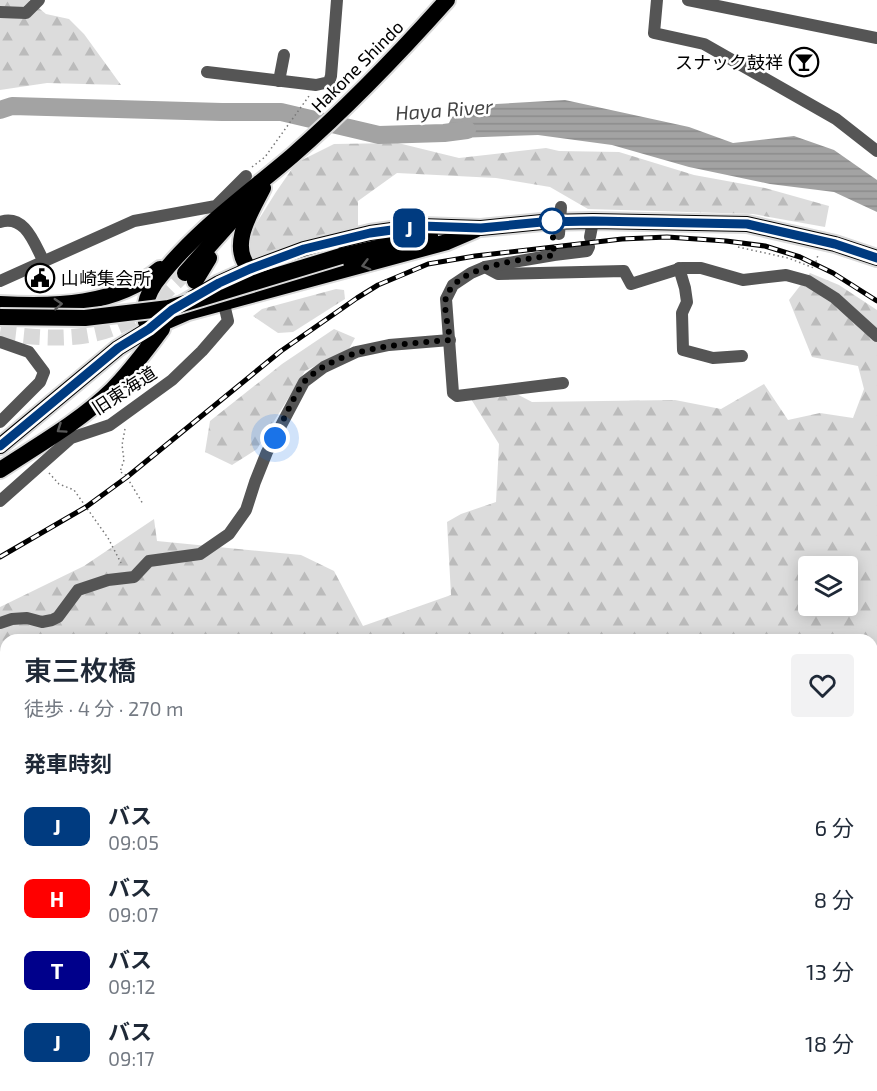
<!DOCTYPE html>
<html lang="ja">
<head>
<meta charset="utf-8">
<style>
  body { margin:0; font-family:"Exo 2","Noto Sans JP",sans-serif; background:#f2f2f3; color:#1f2937; height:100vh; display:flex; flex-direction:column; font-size:22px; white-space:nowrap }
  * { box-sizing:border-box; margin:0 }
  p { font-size:20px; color:#747a83 }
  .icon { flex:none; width:33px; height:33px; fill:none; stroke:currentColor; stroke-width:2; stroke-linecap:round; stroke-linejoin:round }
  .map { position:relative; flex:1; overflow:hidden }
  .details { position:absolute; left:0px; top:634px; width:878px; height:458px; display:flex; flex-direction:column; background:#fff; border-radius:18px 18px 0 0; box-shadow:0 3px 15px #0003 }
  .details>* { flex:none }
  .badge { padding:0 12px; border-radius:9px; font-size:21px; line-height:39px }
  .tools { position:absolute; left:798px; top:556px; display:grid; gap:12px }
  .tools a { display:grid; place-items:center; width:60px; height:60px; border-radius:6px; background:#fff; box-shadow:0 3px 15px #0003; font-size:30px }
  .you { position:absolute; width:30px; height:30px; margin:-15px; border:4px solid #fff; border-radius:50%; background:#1a73e8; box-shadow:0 0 0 9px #1a73e833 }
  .map>.badge { position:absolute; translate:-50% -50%; box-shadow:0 0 0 3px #fff }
  h2 { padding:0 24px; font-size:22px; line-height:54px }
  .round { display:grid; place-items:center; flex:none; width:63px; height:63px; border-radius:6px; background:#f2f2f3 }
  .summary { display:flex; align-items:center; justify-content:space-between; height:102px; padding:0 24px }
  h1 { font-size:28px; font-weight:600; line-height:45px }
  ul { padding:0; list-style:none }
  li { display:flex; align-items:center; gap:18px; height:72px; padding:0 24px }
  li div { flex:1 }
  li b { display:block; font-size:22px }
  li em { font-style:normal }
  li .badge { min-width:66px; font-weight:700; text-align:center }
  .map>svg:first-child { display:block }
</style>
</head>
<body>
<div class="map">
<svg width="877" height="1091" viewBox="0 0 877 1091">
  <defs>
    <pattern id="forest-firs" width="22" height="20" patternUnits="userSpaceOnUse" patternTransform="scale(1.5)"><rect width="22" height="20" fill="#dcdcdc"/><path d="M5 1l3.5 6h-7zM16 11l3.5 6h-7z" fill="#bbb"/></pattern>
    <pattern id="water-rules" width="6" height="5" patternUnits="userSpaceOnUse" patternTransform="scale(1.5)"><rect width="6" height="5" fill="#a3a3a3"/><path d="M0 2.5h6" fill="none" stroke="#8b8b8b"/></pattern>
  </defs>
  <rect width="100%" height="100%" fill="#fff"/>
  <!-- forest -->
  <g fill="url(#forest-firs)" fill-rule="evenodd">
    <path d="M0,0H29L46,14L69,19L84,34L121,85L47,83L0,90Z"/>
    <path d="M398,143L459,158L546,148L559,151L619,152L694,175L765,188L829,206L825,227L753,214L588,209L550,187L496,178L397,173L358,201V227L253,259L247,238L276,192L296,163L334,144Z"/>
    <path d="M810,273L839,285L877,310V1091H0V607L84,566L154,519L157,541L301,555L334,571L363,626L451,595L447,522L461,514L496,502L499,444L471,399L511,391L532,402L675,400L721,409L764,384L788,420L820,413L853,418L864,389L858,366L812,357L789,300ZM808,567H848V606H808ZM6,640H872V1086H6Z"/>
    <path d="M336,289L344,290L345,299L293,332L278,333L253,316L262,309Z"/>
    <path d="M334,329L355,338L349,349L305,371L257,449L232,465L205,452L210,421L282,364Z"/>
  </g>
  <!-- water -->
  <path fill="url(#water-rules)" d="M565,100L689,127L733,143L794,136L834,150L877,180V212L834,192L770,184L689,167L612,145L538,135L457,138L444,133L452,117L478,105Z"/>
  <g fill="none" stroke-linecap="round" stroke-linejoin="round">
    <!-- river -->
    <path stroke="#a3a3a3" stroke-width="18" d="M0,110L12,106L222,112H281L379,135L444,133L467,130"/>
    <!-- highway-tunnel -->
    <path stroke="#d9d9d9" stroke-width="16" stroke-dasharray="16 8" stroke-linecap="butt" d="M0,333C44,339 92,343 132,319C152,307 168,289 185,273"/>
    <!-- highway casing -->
    <g stroke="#dbdbdb" stroke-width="20">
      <g id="highway">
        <path d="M341,256L430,236"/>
        <path d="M250,269C228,246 251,212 263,188"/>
        <path d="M185,273L244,207"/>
        <path d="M195,281L209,258"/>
        <path d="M0,304C55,307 115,306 160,269"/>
        <path d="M146,322C143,309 147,295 155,283C192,233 245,196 292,156C348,107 398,55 447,0"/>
        <path d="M149,329L172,310L219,283L250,269L304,249L370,233L421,226L481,228L542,222L593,221L747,224L835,244L877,258"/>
        <path d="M0,446L118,348L149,329L188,312L447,242L475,230"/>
        <path d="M0,470C38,445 79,422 112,390C131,371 146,350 162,329"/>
      </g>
    </g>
    <!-- path -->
    <g stroke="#777" stroke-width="1.5" stroke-dasharray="1.5 3" stroke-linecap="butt">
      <path d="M252,167L265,157L309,96"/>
      <path d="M738,247L788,258L814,268L818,255"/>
      <path d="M125,429L122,445L124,460L120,472L125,474L143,504"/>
      <path d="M49,473L59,484L74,490L108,538L121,563"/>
    </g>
    <!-- minor -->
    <g stroke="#555" stroke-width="12">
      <path d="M657,0L654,33L704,44L836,119L877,151"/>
      <path d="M688,0L877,38"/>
      <path d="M0,12L26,13L39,0"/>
      <path d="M207,72L316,85L329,82L331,76L337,0"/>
      <path d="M279,81L284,55"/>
      <path d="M0,222C25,214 34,243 43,260"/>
      <path d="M590,237L593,221"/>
      <path d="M485,267L498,274L624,271L631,284L682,268H701L743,280L786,275L808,281L835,298L877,336"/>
      <path d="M679,268L685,288L687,302L682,313L683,350L713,358L742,356"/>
      <path d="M0,281L134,221L216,206L246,176"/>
      <path d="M0,342L29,352L44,372L40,382L0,422"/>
      <path d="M563,383L457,396L453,393L446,299L453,285L471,273L485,267L554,255L587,251L589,247"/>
      <path d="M0,501L71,438L110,425L172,380L202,351L228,321L222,296"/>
      <path d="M0,623L12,619L27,618L42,622L52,620L58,617L78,590L108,580L134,577L149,561L200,554L229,534L246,510L255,482L267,452L304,382L324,367L356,352L389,345L450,340"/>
    </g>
    <!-- highway -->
    <use href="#highway" stroke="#000" stroke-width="16"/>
    <!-- rail casing -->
    <g stroke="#000" stroke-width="5">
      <path id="rail" d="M0,557L86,507L127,477L281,351L357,298L378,285L428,264L475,256L622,239L667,237L726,241L765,246L800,257L833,273L877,301"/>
    </g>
    <!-- rail -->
    <use href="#rail" stroke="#fff" stroke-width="3" stroke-dasharray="9" stroke-linecap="butt"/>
    <!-- highway-bridge casing -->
    <g stroke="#dbdbdb" stroke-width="20" stroke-linecap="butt">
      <path id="highway-bridge" d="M0,317L85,318L169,308L341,256"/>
    </g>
    <!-- minor-bridge -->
    <path stroke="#555" stroke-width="12" d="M559,234L561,207"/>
    <!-- highway-bridge -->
    <use href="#highway-bridge" stroke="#000" stroke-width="16"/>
  </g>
  <!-- one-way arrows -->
  <defs><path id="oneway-chevron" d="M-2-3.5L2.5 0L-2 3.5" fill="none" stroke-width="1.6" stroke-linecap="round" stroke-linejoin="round" transform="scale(1.5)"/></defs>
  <g stroke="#595959">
    <use href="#oneway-chevron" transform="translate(366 265) rotate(165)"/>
    <use href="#oneway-chevron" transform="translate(58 304) rotate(-3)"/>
    <use href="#oneway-chevron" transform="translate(61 429) rotate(146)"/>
  </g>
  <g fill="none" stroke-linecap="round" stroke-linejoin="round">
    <!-- line casing -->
    <g stroke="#fff" stroke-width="14">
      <path id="line" d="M0,446L118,348L149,329L172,310L219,283L250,269L304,249L370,233L421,226L481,228L542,222L593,221L747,224L835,244L877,258"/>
    </g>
    <!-- line -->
    <use href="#line" stroke="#003b80" stroke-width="9"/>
    <!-- walk -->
    <path stroke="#000" stroke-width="6" stroke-dasharray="0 10.8" d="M275,438C281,425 297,389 305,381C340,346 404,344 450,340C449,329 443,307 446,298C456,264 525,260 554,255L552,221"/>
  </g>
  <!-- icons -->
  <defs>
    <g id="bar-ring" transform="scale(1.5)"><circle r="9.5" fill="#fff" stroke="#000" stroke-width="1.5"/><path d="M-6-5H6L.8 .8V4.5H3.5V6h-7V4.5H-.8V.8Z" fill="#000"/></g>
    <g id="civic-ring" transform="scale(1.5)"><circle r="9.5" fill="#fff" stroke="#000" stroke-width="1.5"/><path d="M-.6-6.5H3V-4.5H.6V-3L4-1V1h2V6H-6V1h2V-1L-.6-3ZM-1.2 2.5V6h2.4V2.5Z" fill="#000"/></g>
  </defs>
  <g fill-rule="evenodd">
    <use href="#bar-ring" x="804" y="62"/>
    <use href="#civic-ring" x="40" y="278"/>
  </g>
  <!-- markers -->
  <circle fill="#fff" stroke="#003b80" stroke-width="3" cx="552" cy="221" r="12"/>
  <g text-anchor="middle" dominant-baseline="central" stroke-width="5" stroke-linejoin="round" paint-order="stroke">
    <!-- poi labels -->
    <g font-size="18" fill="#000" stroke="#fff" text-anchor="end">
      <text x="783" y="62">スナック鼓祥</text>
      <text x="61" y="278" text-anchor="start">山崎集会所</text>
    </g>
    <!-- street labels -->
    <g font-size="18" fill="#000" stroke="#fff">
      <text transform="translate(357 66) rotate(-45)">Hakone Shindo</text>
      <text transform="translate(124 390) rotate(-33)">旧東海道</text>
    </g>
    <!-- water labels -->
    <g font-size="20" font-style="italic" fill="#444" stroke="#fff">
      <text transform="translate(444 109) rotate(-4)">Haya River</text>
    </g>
  </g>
</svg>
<div class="tools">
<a><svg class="icon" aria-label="layers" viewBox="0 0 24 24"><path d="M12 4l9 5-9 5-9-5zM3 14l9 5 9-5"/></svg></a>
</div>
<div class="you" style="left:275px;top:438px"></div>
<b class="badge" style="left:409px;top:228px;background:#003b80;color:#fff">J</b>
<section class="details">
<div class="summary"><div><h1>東三枚橋</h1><p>徒歩 · 4 分 · 270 m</p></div><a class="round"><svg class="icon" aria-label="heart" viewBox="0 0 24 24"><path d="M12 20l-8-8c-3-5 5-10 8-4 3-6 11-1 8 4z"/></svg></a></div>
<h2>発車時刻</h2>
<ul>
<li><span class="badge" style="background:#003b80;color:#fff">J</span><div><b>バス</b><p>09:05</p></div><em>6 分</em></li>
<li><span class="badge" style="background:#f00;color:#fff">H</span><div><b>バス</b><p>09:07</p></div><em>8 分</em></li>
<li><span class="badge" style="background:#00008b;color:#fff">T</span><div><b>バス</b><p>09:12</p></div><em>13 分</em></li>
<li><span class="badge" style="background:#003b80;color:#fff">J</span><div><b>バス</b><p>09:17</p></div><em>18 分</em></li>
</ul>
</section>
</div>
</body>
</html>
